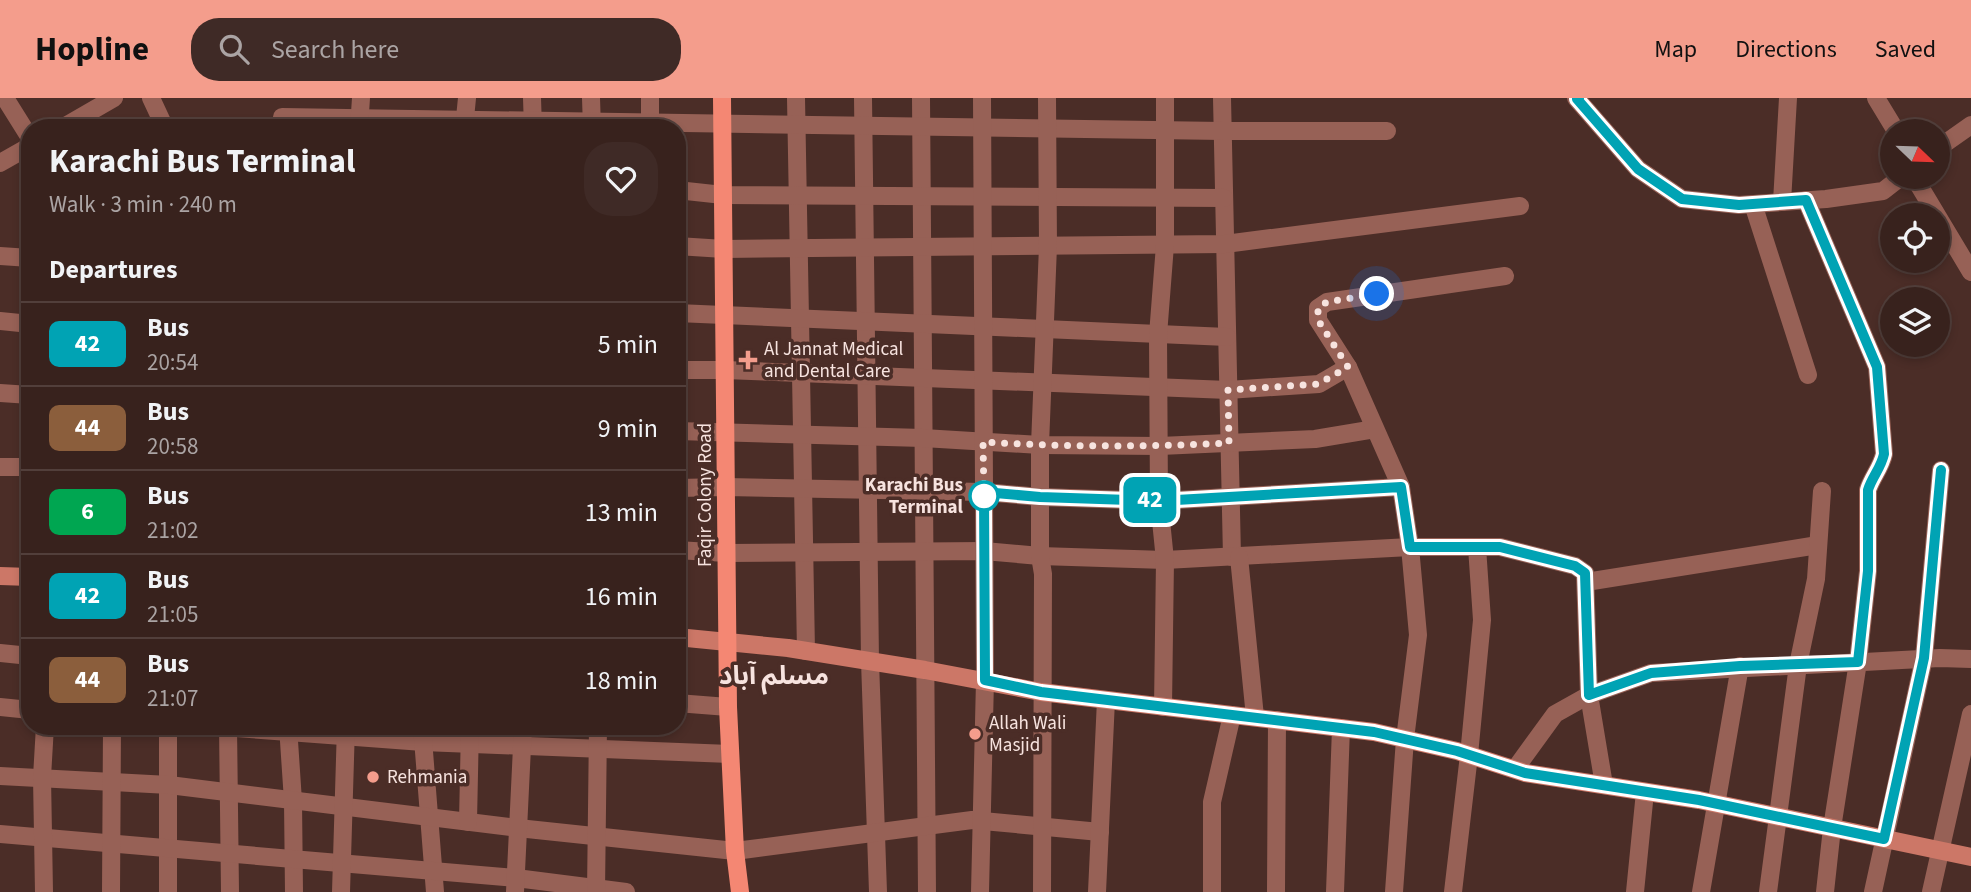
<!DOCTYPE html>
<html lang="en">
<head>
<meta charset="utf-8">
<style>
  body { margin:0; font-family:"Source Sans 3","Noto Sans Arabic",sans-serif; background:#3f2a26; color:#f1f3f6; height:100vh; display:flex; flex-direction:column; font-size:26px; white-space:nowrap }
  * { box-sizing:border-box; margin:0 }
  p { font-size:23px; color:#aba4a4 }
  .icon { flex:none; width:38px; height:38px; fill:none; stroke:currentColor; stroke-width:2; stroke-linecap:round; stroke-linejoin:round }
  .map { position:relative; flex:1; overflow:hidden }
  .drawer { position:absolute; left:21px; top:21px; width:665px; height:616px; display:flex; flex-direction:column; background:#38221d; border-radius:28px; box-shadow:0 4px 10px #0003,0 0 0 2px #523f3b }
  .drawer>* { flex:none }
  .badge { padding:0 14px; border-radius:10px; font-size:24px; line-height:46px }
  .needle { width:46px; rotate:113deg }
  .buttons { position:absolute; left:1880px; top:21px; display:grid; gap:14px }
  .buttons a { display:grid; place-items:center; width:70px; height:70px; border-radius:50%; background:#38221d; box-shadow:0 4px 10px #0003,0 0 0 2px #523f3b; font-size:35px }
  .you { position:absolute; width:35px; height:35px; margin:-18px; border:5px solid #fff; border-radius:50%; background:#1a73e8; box-shadow:0 0 0 10px #1a73e833 }
  .map>.badge { position:absolute; translate:-50% -50%; box-shadow:0 0 0 4px #fff }
  h2 { padding:0 28px; font-size:26px; line-height:63px }
  .round { display:grid; place-items:center; flex:none; width:74px; height:74px; border-radius:28px; background:#3f2a26 }
  .summary { display:flex; align-items:center; justify-content:space-between; height:119px; padding:0 28px }
  h1 { font-size:33px; font-weight:700; line-height:52px }
  ul { padding:0; list-style:none }
  li { display:flex; align-items:center; gap:21px; height:84px; padding:0 28px; border-top:2px solid #523f3b }
  li div { flex:1 }
  li b { display:block; font-size:26px }
  li em { font-style:normal }
  li .badge { min-width:77px; font-weight:700; text-align:center }
  header { display:flex; align-items:center; gap:42px; box-sizing:border-box; height:98px; padding:0 35px; background:#f49d8c; color:#111 }
  header strong { font-size:33px }
  nav { display:flex; gap:38px; margin-inline-start:auto; font-size:24px }
  .search { width:490px; height:63px; background:#3f2a26; display:flex; align-items:center; gap:18px; box-sizing:border-box; padding:0 24px; border-radius:28px; color:#aba4a4; font-size:26px }
  .map>svg:first-child { display:block }
</style>
</head>
<body>
<header>
<strong>Hopline</strong>
<div class="search"><svg class="icon" aria-label="search" viewBox="0 0 24 24"><circle cx="10" cy="10" r="6"/><path d="M15 15l6 6"/></svg>Search here</div>
<nav><a>Map</a><a>Directions</a><a>Saved</a></nav>
</header>
<div class="map">
<svg width="1971" height="794" viewBox="0 0 1971 794">
  <rect width="100%" height="100%" fill="#4b2d27"/>
  <g fill="none" stroke-linecap="round" stroke-linejoin="round">
    <!-- street -->
    <g stroke="#976156" stroke-width="18">
      <path d="M5,0L30,40"/>
      <path d="M151,0L165,30"/>
      <path d="M532,0L533,30"/>
      <path d="M591,0L592,30"/>
      <path d="M650,0V30"/>
      <path d="M796,0L806,553"/>
      <path d="M863,0L870,563L878,794"/>
      <path d="M921,0L927,794"/>
      <path d="M1222,0L1232,459"/>
      <path d="M1576,0L1638,71L1682,101L1739,107L1826,101L1883,93L1901,79"/>
      <path d="M1876,0L1896,33"/>
      <path d="M282,19L1223,33H1387"/>
      <path d="M62,30L114,0"/>
      <path d="M359,30L361,0"/>
      <path d="M464,30L467,0"/>
      <path d="M1937,51L1971,27"/>
      <path d="M0,65L30,48"/>
      <path d="M1914,79L1971,174"/>
      <path d="M677,92L723,97L1224,100"/>
      <path d="M1806,102L1877,269L1884,356C1881,370 1872,379 1868,392V473L1858,564L1832,730L1825,794"/>
      <path d="M1782,104L1788,0"/>
      <path d="M1753,106L1808,277"/>
      <path d="M677,148L724,151L1225,146L1520,108"/>
      <path d="M0,158L30,160"/>
      <path d="M677,215L1227,239"/>
      <path d="M0,223L30,226"/>
      <path d="M677,272H725L1228,292L1319,286L1348,269"/>
      <path d="M0,295L30,297"/>
      <path d="M677,333L923,340L1040,347L1160,348L1315,341L1375,331"/>
      <path d="M0,369H30"/>
      <path d="M677,390L726,389L984,394L1040,399L1159,403L1401,389"/>
      <path d="M677,452L726,455L984,453L1040,458L1165,462L1410,449H1500L1575,468L1585,475L1589,597L1604,687"/>
      <path d="M1239,459L1255,619"/>
      <path d="M1586,484L1818,447"/>
      <path d="M0,555L30,558"/>
      <path d="M677,605L728,609"/>
      <path d="M0,609L30,612"/>
      <path d="M1163,609L1165,462L1159,403L1158,237L1165,147V0"/>
      <path d="M168,628V794"/>
      <path d="M209,628L423,644L730,656"/>
      <path d="M228,628L230,794"/>
      <path d="M288,628L293,703L294,794"/>
      <path d="M422,628L435,794"/>
      <path d="M1515,671L1555,616L1589,597L1651,575L1940,560L1971,561"/>
      <path d="M0,678L169,687L518,730L735,753L972,722L1100,734"/>
      <path d="M468,724L470,628"/>
      <path d="M0,736L516,780L626,794"/>
      <path d="M44,794L42,679L45,628"/>
      <path d="M111,794L112,628"/>
      <path d="M341,794L346,628"/>
      <path d="M515,794L523,628"/>
      <path d="M596,794L598,628"/>
      <path d="M980,794L985,582L982,0"/>
      <path d="M1042,794L1043,476L1040,458V347L1048,148L1047,0"/>
      <path d="M1097,794L1106,602"/>
      <path d="M1212,794V704L1232,617"/>
      <path d="M1276,794L1277,622"/>
      <path d="M1335,794L1341,630"/>
      <path d="M1394,794L1405,641L1418,537L1410,449L1401,389L1348,269L1318,222V210L1327,204L1505,178"/>
      <path d="M1453,794L1469,657L1482,522L1477,449"/>
      <path d="M1635,794L1645,694"/>
      <path d="M1701,794L1740,568"/>
      <path d="M1768,794L1798,567L1816,481L1822,393"/>
      <path d="M1873,794L1924,560L1941,372"/>
      <path d="M1931,794L1971,616"/>
    </g>
    <!-- secondary -->
    <g stroke="#cc7767" stroke-width="18">
      <path d="M0,478L30,479"/>
      <path d="M677,539L788,550L925,572L1041,594L1374,634L1457,653L1525,675L1699,702L1971,759"/>
    </g>
    <!-- primary -->
    <path stroke="#f48773" stroke-width="18" d="M722,0L728,609L735,753L740,794"/>
  </g>
  <g fill="none" stroke-linecap="round" stroke-linejoin="round">
    <!-- line casing -->
    <g stroke="#fff" stroke-width="16">
      <path id="line" d="M1579,0L1577,1L1638,71L1682,101L1739,107L1806,102L1877,269L1884,356C1881,370 1872,379 1868,392V473L1858,564L1740,568L1651,575L1589,597L1585,475L1575,468L1500,449H1410L1401,389L1159,403L1040,399L984,394L985,582L1041,594L1374,634L1457,653L1525,675L1699,702L1884,741L1924,560L1941,372"/>
    </g>
    <!-- line -->
    <use href="#line" stroke="#00a3b4" stroke-width="10"/>
    <!-- walk -->
    <path stroke="#f7e3df" stroke-width="7" stroke-dasharray="0 12.6" d="M984,398L983,344C1065,349 1147,349 1229,345L1228,292L1318,286L1348,269L1318,222V210L1327,204L1377,196"/>
  </g>
  <!-- markers -->
  <g fill="#f49d8c" stroke="#4b2d27" stroke-width="2.5">
    <path d="M744.5 251.5h7v7h7v7h-7v7h-7v-7h-7v-7h7z"/>
    <circle cx="975" cy="636" r="7"/>
    <circle cx="373" cy="679" r="7"/>
  </g>
  <circle fill="#fff" stroke="#00a3b4" stroke-width="3.5" cx="984" cy="398" r="14"/>
  <g text-anchor="middle" dominant-baseline="central" stroke-width="7" stroke-linejoin="round" paint-order="stroke">
    <!-- poi labels -->
    <g font-size="19" fill="#f7e3df" stroke="#4b2d27" text-anchor="start">
      <text x="764" y="251">Al Jannat Medical<tspan x="764" dy="22">and Dental Care</tspan></text>
      <text x="989" y="625">Allah Wali<tspan x="989" dy="22">Masjid</tspan></text>
      <text x="387" y="679">Rehmania</text>
    </g>
    <!-- stop labels -->
    <g font-size="19" font-weight="bold" fill="#f7e3df" stroke="#4b2d27" text-anchor="end">
      <text x="963" y="387">Karachi Bus<tspan x="963" dy="22">Terminal</tspan></text>
    </g>
    <!-- street labels -->
    <g font-size="19" fill="#f7e3df" stroke="#4b2d27">
      <text transform="translate(705 397) rotate(-90)">Faqir Colony Road</text>
    </g>
    <!-- district labels -->
    <g font-size="26" font-weight="bold" fill="#f7e3df" stroke="#4b2d27">
      <text x="774" y="577">مسلم آباد</text>
    </g>
  </g>
</svg>
<div class="buttons">
<a><svg class="needle" viewBox="-14 -14 28 28"><path d="M0-13l5 13h-10z" fill="#e53935"/><path d="M0 13l5-13h-10z" fill="#aba4a4"/></svg></a>
<a><svg class="icon" aria-label="locate" viewBox="0 0 24 24"><circle cx="12" cy="12" r="6"/><path d="M12 2v4M12 18v4M2 12h4M18 12h4"/></svg></a>
<a><svg class="icon" aria-label="layers" viewBox="0 0 24 24"><path d="M12 4l9 5-9 5-9-5zM3 14l9 5 9-5"/></svg></a>
</div>
<div class="you" style="left:1377px;top:196px"></div>
<b class="badge" style="left:1150px;top:402px;background:#00a3b4;color:#fff">42</b>
<section class="drawer">
<div class="summary"><div><h1>Karachi Bus Terminal</h1><p>Walk · 3 min · 240 m</p></div><a class="round"><svg class="icon" aria-label="heart" viewBox="0 0 24 24"><path d="M12 20l-8-8c-3-5 5-10 8-4 3-6 11-1 8 4z"/></svg></a></div>
<h2>Departures</h2>
<ul>
<li><span class="badge" style="background:#00a3b4;color:#fff">42</span><div><b>Bus</b><p>20:54</p></div><em>5 min</em></li>
<li><span class="badge" style="background:#8b5e3c;color:#fff">44</span><div><b>Bus</b><p>20:58</p></div><em>9 min</em></li>
<li><span class="badge" style="background:#00a651;color:#fff">6</span><div><b>Bus</b><p>21:02</p></div><em>13 min</em></li>
<li><span class="badge" style="background:#00a3b4;color:#fff">42</span><div><b>Bus</b><p>21:05</p></div><em>16 min</em></li>
<li><span class="badge" style="background:#8b5e3c;color:#fff">44</span><div><b>Bus</b><p>21:07</p></div><em>18 min</em></li>
</ul>
</section>
</div>
</body>
</html>
